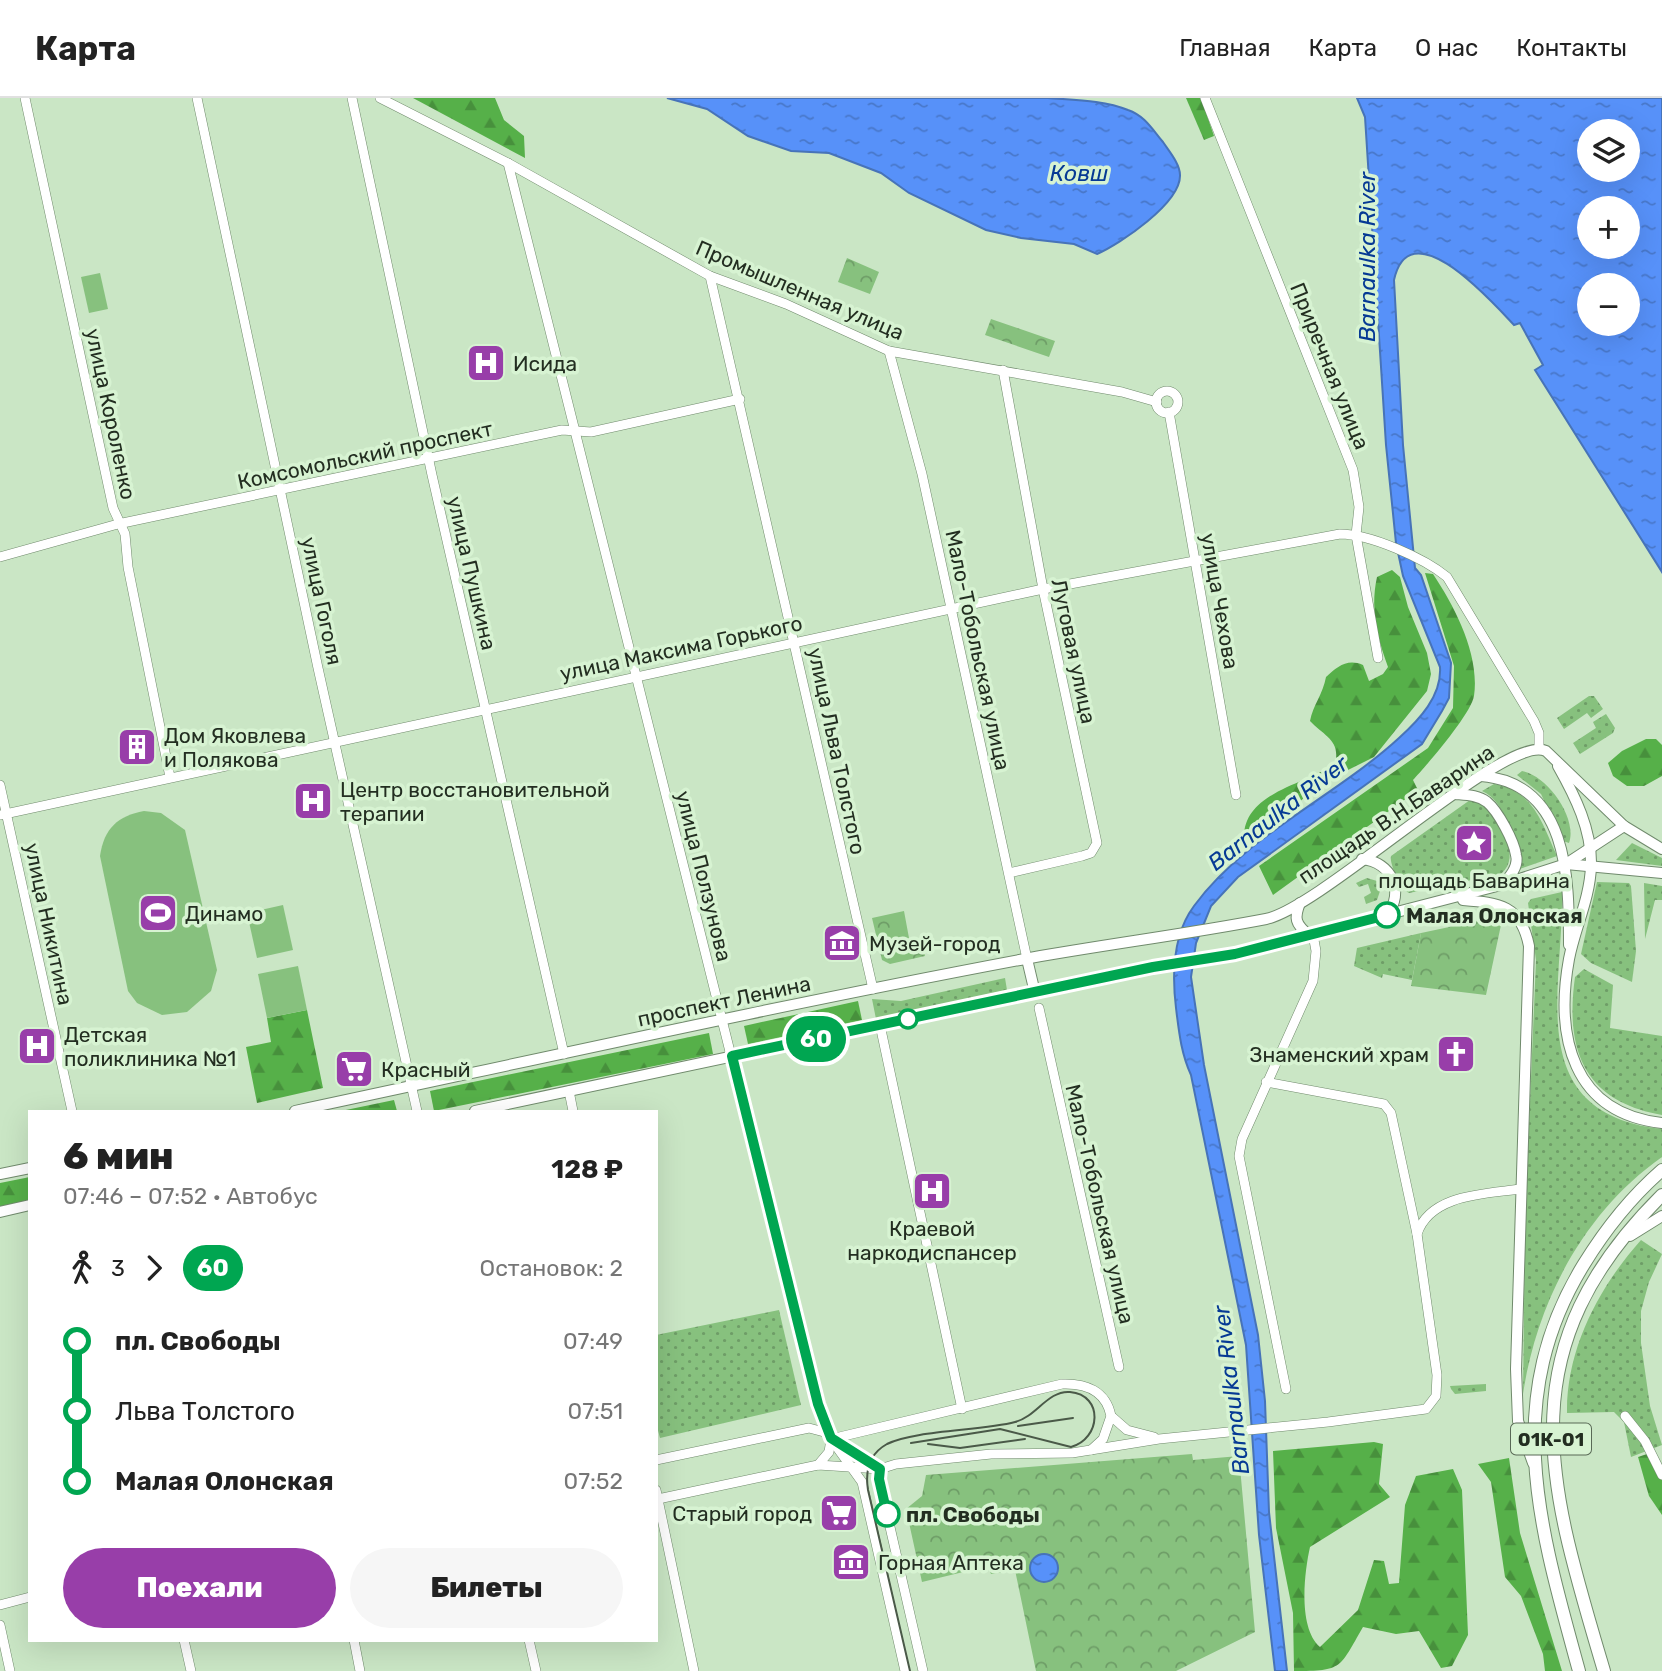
<!DOCTYPE html>
<html lang="ru">
<head>
<meta charset="utf-8">
<style>
  body { margin:0; font-family:Rubik,sans-serif; background:#f6f6f6; color:#222; height:100vh; display:flex; flex-direction:column; font-size:26px; white-space:nowrap }
  * { box-sizing:border-box; margin:0 }
  p { font-size:23px; color:#767676 }
  .icon { flex:none; width:38px; height:38px; fill:none; stroke:currentColor; stroke-width:2; stroke-linecap:round; stroke-linejoin:round }
  .map { position:relative; flex:1; overflow:hidden }
  .side { position:absolute; left:28px; top:1012px; width:630px; height:532px; display:flex; flex-direction:column; background:#fff; border-radius:0px; box-shadow:0 7px 28px #0002 }
  .side>* { flex:none }
  .badge { padding:0 14px; border-radius:23px; font-size:24px; line-height:46px }
  .tools { position:absolute; left:1577px; top:21px; display:grid; gap:14px }
  .tools a { display:grid; place-items:center; width:63px; height:63px; border-radius:50%; background:#fff; box-shadow:0 7px 28px #0002; font-size:35px }
  .map>.badge { position:absolute; translate:-50% -50%; box-shadow:0 0 0 4px #fff }
  .legs { display:flex; align-items:center; gap:10px; height:77px; padding:0 35px; font-size:23px }
  .legs p { margin-inline-start:auto }
  .summary { display:flex; align-items:center; justify-content:space-between; height:119px; padding:0 35px }
  h1 { font-size:38px; font-weight:800; line-height:52px }
  .cta { display:flex; gap:14px; margin-top:auto; padding:14px 35px }
  .cta a { flex:1; height:80px; border-radius:42px; background:#983ea9; color:#fff; font-size:28px; font-weight:800; line-height:80px; text-align:center }
  .cta a+a { background:#f6f6f6; color:#222 }
  ul { padding:0 35px; list-style:none }
  li { display:flex; align-items:center; gap:24px; height:70px; font-size:26px }
  li i { display:grid; place-items:center; width:10px; height:100%; margin:0 9px; background:currentColor }
  li i::after { content:''; width:18px; height:18px; margin:-9px; border:5px solid; border-radius:50%; background:#fff }
  li p { margin-inline-start:auto }
  li:first-child i { background:linear-gradient(#0000 50%,currentColor 0) }
  li:last-child i { background:linear-gradient(currentColor 50%,#0000 0) }
  header { display:flex; align-items:center; gap:42px; box-sizing:border-box; height:98px; padding:0 35px; background:#fff; border-bottom:2px solid #e0e0e0 }
  header strong { font-size:33px }
  nav { display:flex; gap:38px; margin-inline-start:auto; font-size:24px }
  .map>svg:first-child { display:block }
</style>
</head>
<body>
<header>
<strong>Карта</strong>
<nav><a>Главная</a><a>Карта</a><a>О нас</a><a>Контакты</a></nav>
</header>
<div class="map">
<svg width="1662" height="1573" viewBox="0 0 1662 1573">
  <defs>
    <pattern id="grass-dots" width="8" height="8" patternUnits="userSpaceOnUse" patternTransform="scale(1.75)"><rect width="8" height="8" fill="#87c17e"/><path d="M2 2h.1M6 6h.1" fill="none" stroke="#6e9d67" stroke-width="1.8" stroke-linecap="round"/></pattern>
    <pattern id="forest-firs" width="22" height="20" patternUnits="userSpaceOnUse" patternTransform="scale(1.75)"><rect width="22" height="20" fill="#56b049"/><path d="M5 1l3.5 6h-7zM16 11l3.5 6h-7z" fill="#47903c"/></pattern>
    <pattern id="park-crowns" width="20" height="18" patternUnits="userSpaceOnUse" patternTransform="scale(1.75)"><rect width="20" height="18" fill="#87c17e"/><path d="M2 6a3 3 0 1 1 6 0M12 15a3 3 0 1 1 6 0" fill="none" stroke="#6e9d67"/></pattern>
    <pattern id="water-ripples" width="26" height="14" patternUnits="userSpaceOnUse" patternTransform="scale(1.75)"><rect width="26" height="14" fill="#5791f9"/><path d="M2 4q2-2 4 0t4 0M15 11q2-2 4 0t4 0" fill="none" stroke="#4877c9"/></pattern>
  </defs>
  <rect width="100%" height="100%" fill="#cae6c5"/>
  <!-- grass -->
  <g fill="url(#grass-dots)">
    <path d="M1589,598H1594L1603,611L1591,620L1587,615L1564,631L1557,620Z"/>
    <path d="M1606,616L1615,630L1613,635L1580,656L1573,645L1596,630L1593,624Z"/>
    <path d="M1522,673C1547,677 1578,720 1569,745L1563,743L1541,696L1517,677Z"/>
    <path d="M1494,686C1534,693 1542,725 1557,758L1517,772C1512,746 1509,705 1482,693Z"/>
    <path d="M1470,702L1487,708C1498,727 1523,757 1501,776L1409,795C1401,791 1389,766 1391,758Z"/>
    <path d="M1632,745L1662,760V768L1616,762Z"/>
    <path d="M1367,780L1377,783L1380,793L1377,802L1366,806L1364,799L1371,795L1368,786L1359,789L1356,785Z"/>
    <path d="M1597,784L1629,785L1631,788L1636,853L1632,884L1591,865L1581,856Z"/>
    <path d="M1644,785L1662,788V802H1655L1645,841Z"/>
    <path d="M1562,794C1564,892 1521,1015 1662,1031V1059C1584,1114 1537,1203 1523,1296L1525,1122L1536,862L1528,805L1531,801Z"/>
    <path d="M1421,835L1412,882L1383,876L1382,880L1354,868L1357,850Z"/>
    <path d="M1584,871L1613,887L1610,930L1662,938V1017C1583,1003 1565,951 1575,879Z"/>
    <path d="M1005,880L1007,892L876,921L872,901L901,903Z"/>
    <path d="M1641,1142L1662,1156L1649,1184L1641,1213V1245L1650,1308L1662,1347L1631,1359L1624,1324L1614,1314L1567,1315C1566,1251 1599,1189 1641,1142Z"/>
    <path d="M779,1212L801,1307L660,1340L656,1325V1237Z"/>
    <path d="M1486,1286V1293L1455,1296L1451,1291L1450,1288Z"/>
  </g>
  <!-- forest -->
  <g fill="url(#forest-firs)">
    <path d="M413,0H495L504,22L524,38L525,60Z"/>
    <path d="M1186,0H1201L1214,38L1204,42Z"/>
    <path d="M1392,472L1400,479L1408,509L1427,555L1431,576L1427,593L1374,659L1320,686L1267,732L1244,739C1244,694 1307,686 1335,666C1341,642 1324,638 1310,623C1313,607 1323,596 1326,579C1337,569 1347,560 1363,567L1369,583L1383,576L1388,569C1377,539 1370,511 1377,479Z"/>
    <path d="M1425,475L1433,476C1455,509 1480,557 1474,598C1471,616 1427,667 1413,682L1418,692L1273,797L1259,768L1428,650L1453,610L1454,568Z"/>
    <path d="M1646,641H1656L1662,647V678L1644,688H1627L1613,678L1608,665L1622,653Z"/>
    <path d="M858,903L862,922L748,946L744,928Z"/>
    <path d="M307,912L323,990L257,1005L246,949L271,944L267,920Z"/>
    <path d="M709,935L713,956L434,1013L430,993Z"/>
    <path d="M394,1002L397,1013H341Z"/>
    <path d="M30,1079V1103L0,1109V1085Z"/>
    <path d="M1374,1344L1383,1346L1379,1386L1390,1399L1310,1449C1304,1476 1298,1530 1320,1549L1358,1512L1374,1462L1384,1463L1389,1486L1399,1485L1405,1407L1416,1378L1453,1371L1462,1392L1468,1537L1452,1568L1441,1570L1419,1533L1396,1536L1363,1529C1339,1570 1344,1573 1294,1573L1293,1515L1276,1430L1273,1353Z"/>
    <path d="M1650,1355L1662,1381V1417L1649,1398L1638,1359Z"/>
    <path d="M1509,1360L1520,1435L1562,1573H1545L1543,1556L1521,1498L1505,1479L1491,1384L1478,1366Z"/>
  </g>
  <!-- park -->
  <g fill="url(#park-crowns)">
    <path d="M847,160L879,174L870,196L838,184Z"/>
    <path d="M991,221L1055,243L1049,259L985,237Z"/>
    <path d="M904,813L909,840L923,850L925,858L890,866L882,862L872,820Z"/>
    <path d="M1492,820L1501,827L1486,897L1411,888L1421,835Z"/>
    <path d="M1192,1356L1193,1362L1239,1358L1255,1534L1176,1573H1036L1015,1472L991,1476L988,1468L922,1484L906,1411L922,1398L926,1377Z"/>
  </g>
  <!-- garden -->
  <g fill="#87c17e">
    <path d="M100,175L108,211L89,215L81,179Z"/>
    <path d="M144,713L161,715L185,732L217,872L211,893L187,914L162,917L137,905L128,893L100,758C104,730 118,718 144,713Z"/>
    <path d="M283,807L293,852L257,860L247,815Z"/>
    <path d="M298,868L307,912L267,920L258,876Z"/>
  </g>
  <!-- water -->
  <g fill="url(#water-ripples)" stroke="#4773b8" stroke-width="2" fill-rule="evenodd">
    <path d="M667,0H1048C1074,2 1104,2 1128,12C1145,18 1152,31 1163,44C1169,53 1180,66 1180,77C1181,105 1120,146 1097,156L1074,146L1021,140L986,132L909,95L881,75L829,55L791,53L748,38L707,11Z"/>
    <path d="M1357,0H1662V474L1535,272L1543,267L1520,225L1514,227C1493,205 1410,110 1394,182L1403,347L1415,470L1421,477L1451,565L1449,600L1442,613L1422,646L1238,779L1211,808L1196,845L1191,879L1204,967L1258,1237L1265,1303L1269,1414L1287,1573H1275L1259,1437L1246,1247L1191,977C1181,955 1179,934 1176,910C1172,877 1173,836 1194,808C1244,739 1336,698 1399,640C1419,622 1442,598 1440,569L1403,478L1396,445L1386,347L1365,19ZM1589,33H1628V72H1589ZM1589,110H1628V149H1589ZM1589,187H1628V226H1589Z"/>
    <circle cx="1044" cy="1470" r="14"/>
  </g>
  <g fill="none" stroke-linecap="round" stroke-linejoin="round">
    <!-- minor casing -->
    <g stroke="#708a6c" stroke-width="10">
      <g id="minor">
        <path d="M25,0L113,410L125,436L128,469L170,679"/>
        <path d="M197,0L318,570L417,1013"/>
        <path d="M352,0L432,377L564,956"/>
        <path d="M380,0L508,65L710,178L786,206L889,253L1122,294L1157,304"/>
        <path d="M1205,0L1353,372L1359,409L1356,437L1378,560"/>
        <path d="M508,65L818,1306L831,1341L862,1384L905,1573"/>
        <path d="M710,178L873,891"/>
        <path d="M889,253L922,376L1027,861"/>
        <path d="M1003,272L1043,491L1097,745L1091,755L1082,758L1009,775"/>
        <circle cx="1167" cy="304" r="11"/>
        <path d="M1169,314L1236,697"/>
        <path d="M0,459L118,426L562,332L591,334L740,301"/>
        <path d="M0,687L72,1013"/>
        <path d="M0,717L1043,491L1340,436C1370,436 1424,460 1447,479L1534,623L1539,635V650"/>
        <path d="M1039,910L1119,1269"/>
        <path d="M880,927L962,1311"/>
        <path d="M569,993L573,1013"/>
        <path d="M1417,1136C1430,1096 1485,1096 1521,1091"/>
        <path d="M1286,1291L1239,1058L1242,1041L1313,883L1316,853L1314,842L1309,837"/>
        <path d="M1111,1318L1127,1332L1154,1339"/>
        <path d="M1625,1318L1645,1343L1662,1377"/>
        <path d="M831,1341L1062,1286C1086,1285 1106,1293 1111,1318L1103,1341L1091,1352"/>
        <path d="M656,1362L809,1330L824,1334L876,1368"/>
        <path d="M818,1367L829,1354L831,1341"/>
        <path d="M880,1371L879,1381L923,1573"/>
        <path d="M656,1392L694,1573"/>
        <path d="M658,1401L818,1367L880,1371L896,1366L991,1356L1072,1355L1159,1341L1328,1324L1426,1311L1436,1298L1437,1277L1417,1136L1391,1015L1384,1006L1266,984"/>
        <path d="M0,1507L30,1499"/>
        <path d="M0,1527L10,1573"/>
        <path d="M184,1542L191,1573"/>
        <path d="M354,1542L360,1573"/>
        <path d="M529,1542L536,1573"/>
      </g>
    </g>
    <!-- major casing -->
    <g stroke="#708a6c" stroke-width="12">
      <g id="major">
        <path d="M1558,668C1575,698 1592,732 1591,768C1590,800 1575,830 1569,861C1555,938 1572,1015 1662,1025"/>
        <path d="M1481,678C1568,685 1569,779 1569,847"/>
        <path d="M1455,696C1466,697 1478,697 1487,704C1498,713 1514,743 1516,757C1519,768 1511,778 1503,786"/>
        <path d="M1362,761C1392,764 1405,794 1387,817"/>
        <path d="M1566,766L1662,775"/>
        <path d="M1463,802C1499,805 1521,807 1529,848L1516,1271L1518,1323L1533,1365"/>
        <path d="M1300,805C1294,820 1295,826 1309,837"/>
        <path d="M1027,861L1035,895"/>
        <path d="M295,1013C539,961 784,906 1030,860C1108,846 1188,836 1266,821C1323,809 1507,634 1546,653L1624,728L1662,751"/>
        <path d="M475,1013L1153,869L1235,856L1501,787L1566,766L1624,728"/>
        <path d="M0,1076L30,1070"/>
        <path d="M0,1114L30,1107"/>
        <path d="M1630,1138L1662,1118"/>
      </g>
    </g>
    <!-- highway casing -->
    <g stroke="#708a6c" stroke-width="14">
      <g id="highway">
        <path d="M1579,1573C1540,1431 1500,1302 1584,1166C1605,1132 1631,1099 1662,1072"/>
        <path d="M1604,1573C1548,1384 1505,1253 1662,1097"/>
      </g>
    </g>
    <!-- minor -->
    <use href="#minor" stroke="#fff" stroke-width="9"/>
    <!-- major -->
    <use href="#major" stroke="#fff" stroke-width="10"/>
    <!-- highway -->
    <use href="#highway" stroke="#fff" stroke-width="12"/>
    <!-- tram -->
    <g stroke="#4a5948" stroke-width="2">
      <path d="M1018,1328L1073,1320"/>
      <path d="M928,1346L960,1350L1025,1341"/>
      <path d="M910,1573L868,1392C865,1373 869,1356 887,1346C915,1332 982,1333 1015,1324C1036,1319 1048,1292 1070,1294C1104,1297 1101,1341 1071,1349L1000,1331L911,1345"/>
    </g>
  </g>
  <g fill="none" stroke-linecap="round" stroke-linejoin="round">
    <!-- line-1 casing -->
    <g stroke="#fff" stroke-width="16">
      <path id="line-1" d="M887,1416L879,1381L880,1371L831,1340L818,1306L732,958L1153,869L1235,856L1387,817"/>
    </g>
    <!-- line-1 -->
    <use href="#line-1" stroke="#00a651" stroke-width="10"/>
  </g>
  <!-- icons -->
  <defs>
    <g id="hospital-square" transform="scale(2.0125)"><rect x="-9" y="-9" width="18" height="18" rx="4" fill="#983ea9" stroke="#d7f3d2"/><path d="M-5-5h3v3.5h4V-5h3V5h-3V1.5h-4V5h-3Z" fill="#fff"/></g>
    <g id="building-square" transform="scale(2.0125)"><rect x="-9" y="-9" width="18" height="18" rx="4" fill="#983ea9" stroke="#d7f3d2"/><path d="M-4-6H4V6H1V3H-1V6H-4ZM-2.5-4.3h1.7v1.8h-1.7ZM.8-4.3h1.7v1.8H.8ZM-2.5-1h1.7V.8h-1.7ZM.8-1h1.7V.8H.8Z" fill="#fff"/></g>
    <g id="sight-square" transform="scale(2.0125)"><rect x="-9" y="-9" width="18" height="18" rx="4" fill="#983ea9" stroke="#d7f3d2"/><path d="M0-6L1.8-2.2L6-1.7L2.9 1.2L3.7 5.4L0 3.3L-3.7 5.4L-2.9 1.2L-6-1.7L-1.8-2.2Z" fill="#fff"/></g>
    <g id="stadium-square" transform="scale(2.0125)"><rect x="-9" y="-9" width="18" height="18" rx="4" fill="#983ea9" stroke="#d7f3d2"/><path d="M0-5a6.5 5 0 1 0 0 10a6.5 5 0 1 0 0-10ZM-3.5-1.8h7v3.6h-7Z" fill="#fff"/></g>
    <g id="museum-square" transform="scale(2.0125)"><rect x="-9" y="-9" width="18" height="18" rx="4" fill="#983ea9" stroke="#d7f3d2"/><path d="M0-6L6-3V-2H-6V-3ZM-5-1h2V3h-2ZM-1-1h2V3h-2ZM3-1h2V3H3ZM-6 4H6V6H-6Z" fill="#fff"/></g>
    <g id="church-square" transform="scale(2.0125)"><rect x="-9" y="-9" width="18" height="18" rx="4" fill="#983ea9" stroke="#d7f3d2"/><path d="M-1.2-6h2.4v3.5h3.3v2.4h-3.3V6h-2.4V-.1h-3.3v-2.4h3.3Z" fill="#fff"/></g>
    <g id="supermarket-square" transform="scale(2.0125)"><rect x="-9" y="-9" width="18" height="18" rx="4" fill="#983ea9" stroke="#d7f3d2"/><path d="M-6-5.5h2.5l.6 2H6L4.5 2H-2.5L-4.4-4H-6ZM-1.5 3.2a1.3 1.3 0 1 0 .1 0ZM3 3.2a1.3 1.3 0 1 0 .1 0Z" fill="#fff"/></g>
  </defs>
  <g fill-rule="evenodd">
    <use href="#hospital-square" x="486" y="265"/>
    <use href="#building-square" x="137" y="649"/>
    <use href="#hospital-square" x="313" y="703"/>
    <use href="#sight-square" x="1474" y="745"/>
    <use href="#stadium-square" x="158" y="815"/>
    <use href="#museum-square" x="842" y="845"/>
    <use href="#hospital-square" x="37" y="948"/>
    <use href="#church-square" x="1456" y="956"/>
    <use href="#supermarket-square" x="354" y="971"/>
    <use href="#hospital-square" x="932" y="1093"/>
    <use href="#supermarket-square" x="839" y="1415"/>
    <use href="#museum-square" x="851" y="1464"/>
  </g>
  <!-- markers -->
  <g fill="#fff" stroke="#00a651" stroke-width="3.5">
    <circle cx="1387" cy="817" r="12"/>
    <circle cx="908" cy="921" r="9"/>
    <circle cx="887" cy="1416" r="12"/>
  </g>
  <g text-anchor="middle" dominant-baseline="central" stroke-width="7" stroke-linejoin="round" paint-order="stroke">
    <!-- shield labels -->
    <rect fill="#d7f3d2" stroke="#596956" stroke-width="2" x="1511" y="1325.5" width="80" height="31" rx="5"/>
    <g font-size="19" font-weight="bold" fill="#232e21">
      <text x="1551" y="1341">01К-01</text>
    </g>
    <!-- street labels -->
    <g font-size="21" fill="#232e21" stroke="#d7f3d2">
      <text transform="translate(800 192) rotate(23)">Промышленная улица</text>
      <text transform="translate(1330 268) rotate(68)">Приречная улица</text>
      <text transform="translate(111 316) rotate(78)">улица Короленко</text>
      <text transform="translate(365 357) rotate(-12)">Комсомольский проспект</text>
      <text transform="translate(472 475) rotate(77)">улица Пушкина</text>
      <text transform="translate(322 503) rotate(78)">улица Гоголя</text>
      <text transform="translate(1220 503) rotate(80)">улица Чехова</text>
      <text transform="translate(681 550) rotate(-12)">улица Максима Горького</text>
      <text transform="translate(978 552) rotate(78)">Мало-Тобольская улица</text>
      <text transform="translate(1074 553) rotate(78)">Луговая улица</text>
      <text transform="translate(837 653) rotate(78)">улица Льва Толстого</text>
      <text transform="translate(1396 716) rotate(-34)">площадь В.Н.Баварина</text>
      <text transform="translate(704 778) rotate(76)">улица Ползунова</text>
      <text transform="translate(49 826) rotate(78)">улица Никитина</text>
      <text transform="translate(724 903) rotate(-12)">проспект Ленина</text>
      <text transform="translate(1100 1106) rotate(77)">Мало-Тобольская улица</text>
    </g>
    <!-- poi labels -->
    <g font-size="21" fill="#232e21" stroke="#d7f3d2" text-anchor="start">
      <text x="513" y="265">Исида</text>
      <text x="164" y="637">Дом Яковлева<tspan x="164" dy="24">и Полякова</tspan></text>
      <text x="340" y="691">Центр восстановительной<tspan x="340" dy="24">терапии</tspan></text>
      <text x="1474" y="782" text-anchor="middle">площадь Баварина</text>
      <text x="185" y="815">Динамо</text>
      <text x="869" y="845">Музей-город</text>
      <text x="64" y="936">Детская<tspan x="64" dy="24">поликлиника №1</tspan></text>
      <text x="1429" y="956" text-anchor="end">Знаменский храм</text>
      <text x="381" y="971">Красный</text>
      <text x="932" y="1130" text-anchor="middle">Краевой<tspan x="932" dy="24">наркодиспансер</tspan></text>
      <text x="812" y="1415" text-anchor="end">Старый город</text>
      <text x="878" y="1464">Горная Аптека</text>
    </g>
    <!-- stop labels -->
    <g font-size="21" font-weight="bold" fill="#232e21" stroke="#d7f3d2" text-anchor="start">
      <text x="1406" y="817">Малая Олонская</text>
      <text x="906" y="1416">пл. Свободы</text>
    </g>
    <!-- water labels -->
    <g font-size="23" font-style="italic" fill="#063a94" stroke="#d7f3d2">
      <text x="1079" y="75">Ковш</text>
      <text transform="translate(1367 159) rotate(-90)">Barnaulka River</text>
      <text transform="translate(1278 715) rotate(-38)">Barnaulka River</text>
      <text transform="translate(1231 1292) rotate(-97)">Barnaulka River</text>
    </g>
  </g>
</svg>
<div class="tools">
<a><svg class="icon" aria-label="layers" viewBox="0 0 24 24"><path d="M12 4l9 5-9 5-9-5zM3 14l9 5 9-5"/></svg></a>
<a>+</a>
<a>−</a>
</div>
<b class="badge" style="left:816px;top:941px;background:#00a651;color:#fff">60</b>
<section class="side">
<div class="summary"><div><h1>6 мин</h1><p>07:46 – 07:52 · Автобус</p></div><b>128 ₽</b></div>
<div class="legs"><svg class="icon" aria-label="walk" viewBox="0 0 24 24"><circle cx="13" cy="4" r="2"/><path d="M13 8l-2 6 4 7M11 14l-3 7M7 12l3-4h3l4 4"/></svg>3<svg class="icon" aria-label="forward" viewBox="0 0 24 24"><path d="M9 5l7 7-7 7"/></svg><b class="badge" style="background:#00a651;color:#fff">60</b><p>Остановок: 2</p></div>
<ul>
<li><i style="color:#00a651"></i><b>пл. Свободы</b><p>07:49</p></li>
<li><i style="color:#00a651"></i><span>Льва Толстого</span><p>07:51</p></li>
<li><i style="color:#00a651"></i><b>Малая Олонская</b><p>07:52</p></li>
</ul>
<div class="cta"><a>Поехали</a><a>Билеты</a></div>
</section>
</div>
</body>
</html>
